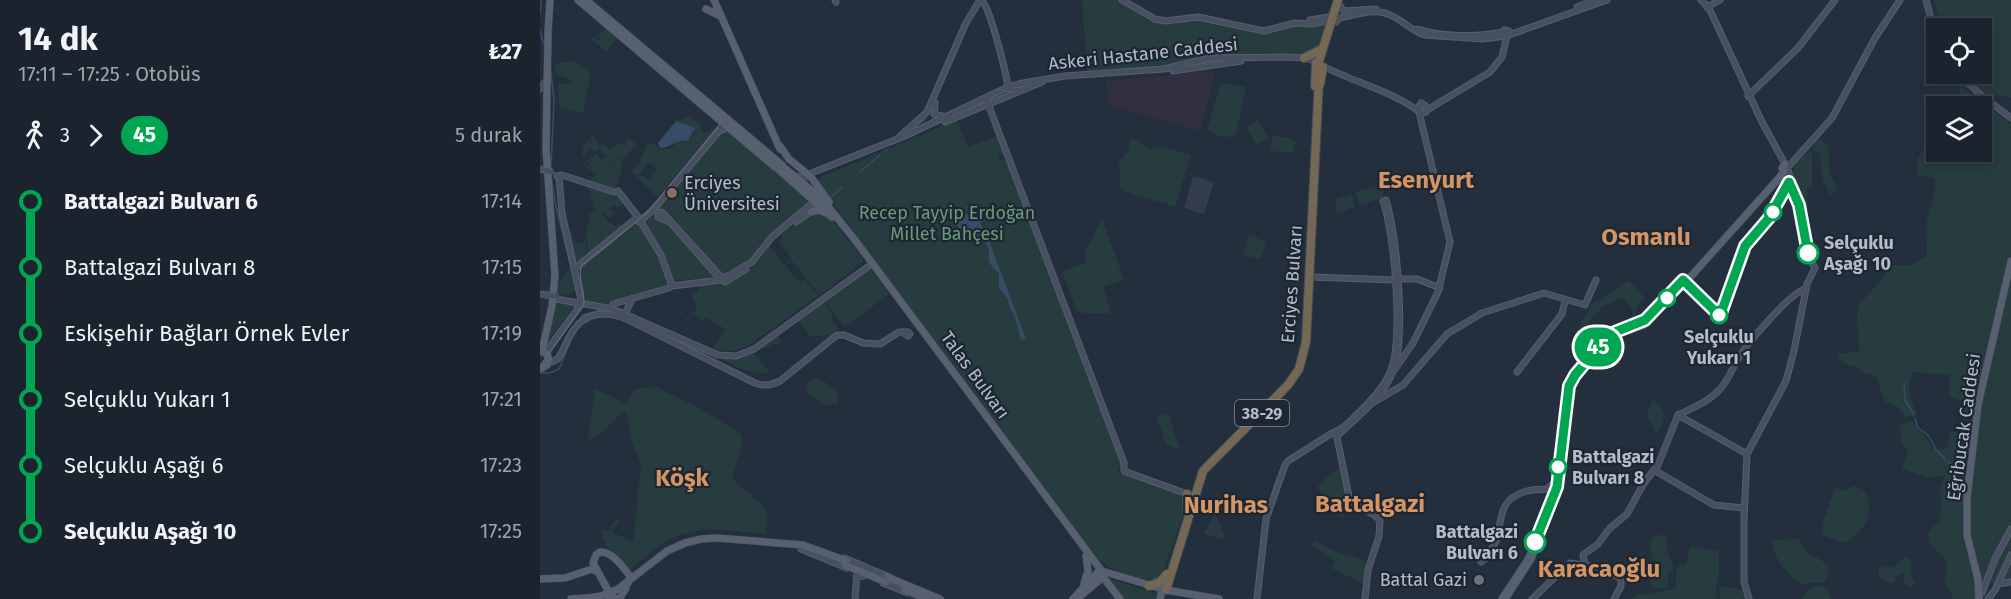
<!DOCTYPE html>
<html lang="tr">
<head>
<meta charset="utf-8">
<style>
  body { margin:0; font-family:"Fira Sans",sans-serif; background:#242b36; color:#f1f3f6; height:100vh; display:flex; flex-direction:column; font-size:22px; white-space:nowrap }
  * { box-sizing:border-box; margin:0 }
  p { font-size:20px; color:#a0a4aa }
  .icon { flex:none; width:33px; height:33px; fill:none; stroke:currentColor; stroke-width:2; stroke-linecap:round; stroke-linejoin:round }
  .map { position:relative; flex:1; overflow:hidden }
  .drawer { display:flex; flex-direction:column; background:#1b232e; width:540px }
  .drawer>* { flex:none }
  .badge { padding:0 12px; border-radius:20px; font-size:21px; line-height:39px }
  .fabs { position:absolute; left:1386px; top:18px; display:grid; gap:12px }
  .fabs a { display:grid; place-items:center; width:66px; height:66px; border-radius:0px; background:#1b232e; box-shadow:0 3px 9px #0003,0 0 0 2px #39404a; font-size:30px }
  .map>.badge { position:absolute; translate:-50% -50%; box-shadow:0 0 0 3px #fff }
  .legs { display:flex; align-items:center; gap:9px; height:66px; padding:0 18px; font-size:20px }
  .legs p { margin-inline-start:auto }
  .headline { display:flex; align-items:center; justify-content:space-between; height:102px; padding:0 18px }
  h1 { font-size:33px; font-weight:700; line-height:45px }
  ul { padding:0 18px; list-style:none }
  li { display:flex; align-items:center; gap:21px; height:66px; font-size:22px }
  li i { display:grid; place-items:center; width:9px; height:100%; margin:0 8px; background:currentColor }
  li i::after { content:''; width:15px; height:15px; margin:-8px; border:4px solid; border-radius:50%; background:#1b232e }
  li p { margin-inline-start:auto }
  li:first-child i { background:linear-gradient(#0000 50%,currentColor 0) }
  li:last-child i { background:linear-gradient(currentColor 50%,#0000 0) }
  main { display:flex; flex:1; min-height:0 }
  .map>svg:first-child { display:block }
</style>
</head>
<body>
<main>
<section class="drawer">
<div class="headline"><div><h1>14 dk</h1><p>17:11 – 17:25 · Otobüs</p></div><b>₺27</b></div>
<div class="legs"><svg class="icon" aria-label="walk" viewBox="0 0 24 24"><circle cx="13" cy="4" r="2"/><path d="M13 8l-2 6 4 7M11 14l-3 7M7 12l3-4h3l4 4"/></svg>3<svg class="icon" aria-label="forward" viewBox="0 0 24 24"><path d="M9 5l7 7-7 7"/></svg><b class="badge" style="background:#00a651;color:#fff">45</b><p>5 durak</p></div>
<ul>
<li><i style="color:#00a651"></i><b>Battalgazi Bulvarı 6</b><p>17:14</p></li>
<li><i style="color:#00a651"></i><span>Battalgazi Bulvarı 8</span><p>17:15</p></li>
<li><i style="color:#00a651"></i><span>Eskişehir Bağları Örnek Evler</span><p>17:19</p></li>
<li><i style="color:#00a651"></i><span>Selçuklu Yukarı 1</span><p>17:21</p></li>
<li><i style="color:#00a651"></i><span>Selçuklu Aşağı 6</span><p>17:23</p></li>
<li><i style="color:#00a651"></i><b>Selçuklu Aşağı 10</b><p>17:25</p></li>
</ul>
</section>
<div class="map">
<svg width="1471" height="599" viewBox="0 0 1471 599">
  <rect width="100%" height="100%" fill="#242f3e"/>
  <!-- medical -->
  <path fill="#32303f" d="M663,72L675,74L660,131L569,105L566,81Z"/>
  <!-- airport -->
  <path fill="#323c4b" d="M653,176L674,182L664,214L644,208Z"/>
  <!-- green -->
  <g fill="#263c3f">
    <path d="M542,0H581L618,20L656,19L719,31L744,26L790,21L781,50L774,54L672,56L667,51L666,56L626,66L547,72Z"/>
    <path d="M1393,0H1471V98L1422,87L1471,124V583L1458,585L1435,582L1437,599H1413L1405,580L1407,562L1388,541L1389,532L1400,519L1401,503L1399,490L1405,475L1387,478L1362,468L1368,449L1362,445L1359,425L1372,420C1377,432 1388,437 1393,449H1407L1410,432H1433L1435,417L1421,416L1423,401L1409,397L1410,375L1372,372C1366,388 1370,399 1377,413L1366,418L1357,406L1345,402L1336,376L1320,372L1319,367L1307,365L1297,358L1299,353L1319,352L1317,317L1319,305L1353,265H1370L1386,257C1388,245 1385,234 1387,222C1389,206 1397,194 1395,178L1377,175C1375,164 1377,156 1386,148L1396,152H1442V106H1420V87L1414,74H1442V28H1399L1398,13Z"/>
    <path d="M65,29L71,30L79,37L66,51L51,39L53,37L59,40L60,38L57,35H59Z"/>
    <path d="M22,62H35L51,72L43,113L19,107L18,83L30,85L32,80L17,75L14,64H18Z"/>
    <path d="M681,83L706,87L696,135C685,139 675,137 667,129Z"/>
    <path d="M147,116L161,124L162,131L167,134L172,128L174,130L119,195L116,196L97,177L100,174L111,182L113,177L111,176L118,169L109,163L96,177L92,171L99,164L107,144L117,145L119,149H131L138,140L150,139L154,132L153,128L136,121L137,119H144Z"/>
    <path d="M417,120L428,147L458,136L464,153L458,156L460,160L467,159L583,466L578,470L579,474L585,473L646,495V507L621,578C604,584 571,571 558,559L277,182L279,178Z"/>
    <path d="M718,120L728,138L716,145L706,126Z"/>
    <path d="M181,126H183L271,200L270,202C242,230 214,267 175,278C160,282 135,274 126,289L69,305L47,301C43,290 38,274 43,264L106,217Z"/>
    <path d="M733,135L748,138L755,142L753,152L751,153L742,152L741,154L733,150L732,153L730,152Z"/>
    <path d="M53,136L60,146L62,144L69,149L81,143L85,145L86,140L89,139L97,144L83,160L76,155L83,162C82,173 75,183 77,194L57,210L54,209L48,185H44L57,173L47,168L40,159L52,169L47,162L49,160L56,166L50,159L52,156L59,163L53,156L55,153L61,160L65,156L71,162L64,170L72,162L61,151V147L55,152L51,149L42,158L43,146L49,140L54,144L49,139Z"/>
    <path d="M591,138L600,141L605,147L610,150L622,147L651,155L635,207C622,201 588,196 580,187L579,160L588,151Z"/>
    <path d="M1278,139C1295,144 1287,156 1289,169C1290,176 1294,182 1297,189L1293,194H1290L1283,180L1279,153L1274,151L1275,141Z"/>
    <path d="M1269,151L1272,153V187L1267,188L1269,248L1253,171L1257,161Z"/>
    <path d="M831,188L844,191L842,198L819,205L816,192Z"/>
    <path d="M812,194L815,207L795,213L796,199Z"/>
    <path d="M78,195L84,204L78,208L74,205L70,209L75,213L70,217L64,213L62,214L69,223L71,222L75,227L80,223L82,226L81,228L65,241L59,231L64,241L48,254L46,235L50,214Z"/>
    <path d="M278,207L291,218L323,260L322,263L280,295L252,261L249,264L247,263L252,259L239,242L242,237L241,235Z"/>
    <path d="M562,219L584,280L563,287L572,314L543,313L536,309L522,271L546,263V250Z"/>
    <path d="M28,229L31,231L36,244L45,242L46,255L37,262L34,261Z"/>
    <path d="M709,235L726,242L721,259L703,255Z"/>
    <path d="M229,246L259,282L265,279L278,296L208,346L193,351L173,349L185,329L166,317L163,321L152,315L148,321L145,320L157,308L151,294L157,292L162,285C169,284 178,285 186,283C204,276 219,263 229,246Z"/>
    <path d="M328,267L349,293L348,295L304,327L284,299Z"/>
    <path d="M30,268L35,291L28,295L16,293L18,283Z"/>
    <path d="M1089,281L1105,298L1099,304L1094,316L1093,317L1092,309L1084,298H1081L1062,307L1043,329L1039,327L1052,304Z"/>
    <path d="M15,299L34,304V306L7,342Z"/>
    <path d="M283,301L293,315L292,320L299,329L291,335L270,336L257,317Z"/>
    <path d="M236,333L241,341L240,344H233L224,349L220,347L213,353L230,372C213,377 189,363 174,355L203,354Z"/>
    <path d="M272,379C282,378 297,388 299,398L297,404L287,406L268,393L266,385Z"/>
    <path d="M116,387L163,410L202,435L203,442L192,477C197,482 201,487 206,491C223,505 233,508 225,534C157,527 143,522 90,570L67,547L60,529L68,531L79,516L78,524L71,532L93,541L101,464L92,443L86,412L84,411L59,435L48,440L55,389L83,402H86L95,389Z"/>
    <path d="M1112,399C1127,410 1126,420 1116,435L1107,414Z"/>
    <path d="M623,413L629,416L640,450L626,445L617,417Z"/>
    <path d="M798,469H801L809,505L803,518L789,511L788,502L778,487L782,481Z"/>
    <path d="M1314,486L1324,490C1335,511 1326,531 1306,543L1282,535L1283,522L1295,488L1303,491Z"/>
    <path d="M675,513L686,540L664,534Z"/>
    <path d="M1121,535H1126L1128,553L1134,570H1129L1127,588L1115,589L1110,584L1114,567L1110,545L1114,537Z"/>
    <path d="M1250,539H1259L1267,552L1287,564L1289,572L1284,582L1260,584C1247,573 1233,559 1232,541Z"/>
    <path d="M774,541L797,552L826,561L825,584L791,568L795,561L772,546Z"/>
    <path d="M1150,547L1179,551V578L1176,586L1177,599H1092L1098,595L1135,589L1137,567L1146,564Z"/>
    <path d="M1365,557L1370,559L1372,563L1370,572L1375,583L1373,586L1369,587L1364,583V575L1361,573L1352,583C1343,583 1336,577 1339,568L1346,565L1354,568Z"/>
    <path d="M567,580H574L618,594L617,599H581Z"/>
    <path d="M1279,585L1288,591L1291,599H1261L1267,591Z"/>
    <path d="M1179,586L1203,590L1208,599H1180Z"/>
  </g>
  <!-- water -->
  <g fill="#394c67">
    <path d="M136,121L155,128L148,141C137,138 131,148 120,148L118,143Z"/>
    <path d="M402,207H408L411,212L419,216L437,211L442,222L440,223L448,238L486,339L481,340L475,317L469,306L468,299L459,287V274C456,270 452,268 450,263C447,257 451,251 447,245C441,236 433,239 426,234C412,225 419,213 395,218L394,215Z"/>
  </g>
  <g fill="none" stroke-linecap="round" stroke-linejoin="round">
    <!-- stream -->
    <g stroke="#394c67" stroke-width="1.5">
      <path d="M0,14L1,0"/>
      <path d="M0,29L3,43"/>
      <path d="M370,130L383,121L389,113"/>
      <path d="M345,151L348,149"/>
      <path d="M11,166L14,100L11,72"/>
      <path d="M320,172L340,155"/>
      <path d="M11,174L15,202L30,264"/>
      <path d="M291,197L302,187"/>
      <path d="M33,277L36,291"/>
      <path d="M40,320L42,315L61,310"/>
      <path d="M2,373H8"/>
      <path d="M10,373L19,369L34,333"/>
      <path d="M1364,383L1365,400L1374,415"/>
      <path d="M1375,419L1378,428L1389,436L1396,450L1406,460"/>
      <path d="M1408,462L1425,473L1426,481"/>
      <path d="M1424,529V507"/>
      <path d="M1431,563L1435,582"/>
    </g>
    <!-- secondary casing -->
    <g stroke="#565f6c" stroke-width="7">
      <g id="secondary">
        <path d="M295,0L296,2"/>
        <path d="M582,0L615,19L625,21L658,17L724,31L755,23L771,24L787,21L790,24"/>
        <path d="M1161,0L1169,8L1222,122L1245,164"/>
        <path d="M1386,0L1396,37"/>
        <path d="M443,2C451,12 467,75 468,89"/>
        <path d="M800,6L804,11L836,9"/>
        <path d="M1037,7L1055,0"/>
        <path d="M1167,7L1180,0"/>
        <path d="M770,20L789,17L792,14"/>
        <path d="M796,22L800,18C815,15 834,8 848,14C862,19 871,31 885,35L942,39L967,36L970,33L969,31L964,30L963,36"/>
        <path d="M878,29C900,37 940,37 963,32"/>
        <path d="M969,35L1067,0"/>
        <path d="M783,66C815,83 853,91 881,113L886,112L887,107L881,103L877,110"/>
        <path d="M633,71L701,61"/>
        <path d="M1418,74L1442,96L1471,118"/>
        <path d="M0,89L5,82"/>
        <path d="M1208,96L1258,48L1295,0"/>
        <path d="M447,101L584,463V471L650,495"/>
        <path d="M395,103L394,114L405,117"/>
        <path d="M887,110L950,72L962,57L967,36"/>
        <path d="M405,122L502,82"/>
        <path d="M360,136L387,112L426,23L440,0"/>
        <path d="M1248,167L1292,118L1335,38L1360,0"/>
        <path d="M17,176L22,175L74,192"/>
        <path d="M255,176L264,178L274,172L365,136L468,87L483,83L525,76L624,69L670,58L747,57L764,58L778,61"/>
        <path d="M78,191L98,217L121,255L132,286L181,280L130,222L118,217L119,212L123,213L183,279L212,262L232,237L276,200"/>
        <path d="M99,222L114,209L179,131L188,128"/>
        <path d="M256,222L273,210"/>
        <path d="M34,269L98,217"/>
        <path d="M770,277L855,280"/>
        <path d="M857,279H877L900,288"/>
        <path d="M185,282L206,269"/>
        <path d="M0,294L7,295"/>
        <path d="M16,299L73,309L178,355L196,356L214,349L333,263"/>
        <path d="M73,304L129,288"/>
        <path d="M85,314L92,299"/>
        <path d="M368,332L370,334L368,336L365,334Z"/>
        <path d="M323,343L340,344L359,332H367"/>
        <path d="M5,353L36,311L41,300L22,213L19,176"/>
        <path d="M9,363L18,359C23,351 26,342 31,334C44,311 67,310 89,320L215,383C224,387 232,385 240,381L297,335H304L321,342"/>
        <path d="M855,369L873,343L898,292L910,242L879,112"/>
        <path d="M977,372L1022,314L1025,301"/>
        <path d="M834,402L863,385L907,334L942,313L1004,293L1045,305L1056,280"/>
        <path d="M1138,415L1207,454"/>
        <path d="M796,433L810,501L834,515L840,520L839,536L828,570L825,599"/>
        <path d="M1114,470L1174,505L1204,508"/>
        <path d="M261,549L307,568"/>
        <path d="M947,552C968,540 949,502 984,492C991,489 999,490 1007,489L1016,481"/>
        <path d="M304,558L321,565"/>
        <path d="M941,562L945,559L948,551"/>
        <path d="M1045,565L1043,555L1058,544L1069,529L1087,514L1104,483L1118,465L1138,415C1154,407 1169,402 1181,388C1189,379 1192,369 1198,359C1207,344 1251,291 1266,289"/>
        <circle cx="322" cy="571" r="5.5"/>
        <path d="M327,568L350,577"/>
        <path d="M343,583L368,593"/>
        <path d="M1458,584L1471,582"/>
        <path d="M1442,593L1455,559L1471,529"/>
        <path d="M315,599L317,573"/>
        <path d="M717,599L726,519L745,465L748,461L792,433C802,430 810,422 817,414C830,402 845,387 851,370C863,338 855,235 843,201L846,200C857,234 867,341 852,374C840,400 817,417 797,436"/>
        <path d="M992,599L1030,563L1064,568L1081,579V586L1074,599"/>
        <path d="M1209,599L1204,582V519L1207,454L1246,381L1254,351L1267,284L1275,268L1268,255L1259,205L1248,170"/>
        <path d="M1448,599L1455,590L1471,555"/>
      </g>
    </g>
    <!-- primary casing -->
    <g stroke="#414a57" stroke-width="8">
      <g id="primary">
        <path d="M38,0L235,167"/>
        <path d="M46,0L242,165"/>
        <path d="M174,0L240,149"/>
        <path d="M166,9L178,15"/>
        <path d="M240,146L249,159L271,177L289,202"/>
        <path d="M242,166L282,199L315,240L561,570"/>
        <path d="M239,170L292,217"/>
        <path d="M271,212L279,210L286,213"/>
        <path d="M1145,283L1239,178L1244,171L1242,168L1245,164"/>
        <path d="M0,351L7,354L9,360L7,365L0,369"/>
        <path d="M2,351L12,306L15,275L6,149L8,33L10,0"/>
        <path d="M562,571L626,590L679,599"/>
        <path d="M562,571L564,574L563,577L580,599"/>
        <path d="M347,577L400,599"/>
        <path d="M0,579L25,578L52,569L56,571"/>
        <path d="M544,583L548,571L546,556"/>
        <path d="M365,590L387,599"/>
        <path d="M69,592L53,563L56,555L60,552C73,552 82,566 90,576L88,583"/>
        <path d="M538,598L563,577"/>
        <path d="M31,599L46,598"/>
        <path d="M41,599L61,596L78,589L127,551L145,543L161,539L177,538L263,545L307,561"/>
        <path d="M69,599L73,597L76,599"/>
        <path d="M79,599L86,588"/>
        <path d="M533,599L558,572L562,571"/>
        <path d="M620,599L622,589"/>
        <path d="M962,599L989,558L1015,492L1026,392L1035,375L1063,341L1075,332L1105,320L1144,280L1145,283L1104,325L1075,335L1067,341L1036,377L1029,393L1020,485L991,559L965,599"/>
        <path d="M1439,599L1438,579L1427,535V498L1438,405L1471,261"/>
      </g>
    </g>
    <!-- highway casing -->
    <g stroke="#434c59" stroke-width="10">
      <g id="highway">
        <path d="M764,58L782,49"/>
        <path d="M779,61L798,0"/>
        <path d="M780,84L783,67"/>
        <path d="M775,86L776,63"/>
        <path d="M647,509V494"/>
        <path d="M609,586L620,582L627,574"/>
        <path d="M626,590L663,471L748,385L759,369L766,342L779,79"/>
      </g>
    </g>
    <!-- secondary -->
    <use href="#secondary" stroke="#465061" stroke-width="5"/>
    <!-- primary -->
    <use href="#primary" stroke="#56606e" stroke-width="7"/>
    <!-- highway -->
    <use href="#highway" stroke="#746855" stroke-width="8"/>
    <!-- tram -->
    <g stroke="#5a6575" stroke-width="1.5">
      <path d="M0,366L43,306C47,292 36,279 42,265L107,213L181,123L180,117L43,0"/>
      <path d="M52,599H53"/>
    </g>
    <!-- secondary-bridge casing -->
    <g stroke="#565f6c" stroke-width="7" stroke-linecap="butt">
      <g id="secondary-bridge">
        <path d="M0,169L12,172"/>
        <path d="M7,295L17,296"/>
      </g>
    </g>
    <!-- primary-bridge casing -->
    <g stroke="#414a57" stroke-width="8" stroke-linecap="butt">
      <path id="primary-bridge" d="M305,565L346,582"/>
    </g>
    <!-- secondary-bridge -->
    <use href="#secondary-bridge" stroke="#465061" stroke-width="5"/>
    <!-- primary-bridge -->
    <use href="#primary-bridge" stroke="#56606e" stroke-width="7"/>
  </g>
  <g fill="none" stroke-linecap="round" stroke-linejoin="round">
    <!-- line-1 casing -->
    <g stroke="#fff" stroke-width="14">
      <path id="line-1" d="M995,542L1017,487L1029,386L1035,375L1067,337L1075,332L1105,320L1143,280L1180,316L1205,246L1229,218L1249,182L1259,205L1268,253"/>
    </g>
    <!-- line-1 -->
    <use href="#line-1" stroke="#00a651" stroke-width="9"/>
  </g>
  <!-- markers -->
  <circle fill="#8d6e63" stroke="#1d2633" stroke-width="2" cx="132" cy="193" r="6"/>
  <g fill="#fff" stroke="#00a651" stroke-width="3">
    <circle cx="1233" cy="212" r="8"/>
    <circle cx="1268" cy="253" r="10"/>
    <circle cx="1127" cy="298" r="8"/>
    <circle cx="1179" cy="315" r="8"/>
    <circle cx="1018" cy="467" r="8"/>
    <circle cx="995" cy="542" r="10"/>
  </g>
  <circle fill="#6b7280" stroke="#1d2633" stroke-width="2" cx="939" cy="580" r="6"/>
  <g text-anchor="middle" dominant-baseline="central" stroke-width="4.5" stroke-linejoin="round" paint-order="stroke">
    <!-- shield labels -->
    <rect fill="#1d2633" stroke="#878f9c" stroke-width="1.5" x="695" y="400" width="54" height="26" rx="4.5"/>
    <g font-size="16" font-weight="bold" fill="#b4bcc9">
      <text x="722" y="413">38-29</text>
    </g>
    <!-- street labels -->
    <g font-size="18" fill="#b4bcc9" stroke="#1d2633">
      <text transform="translate(603 54) rotate(-6)">Askeri Hastane Caddesi</text>
      <text transform="translate(752 284) rotate(-86)">Erciyes Bulvarı</text>
      <text transform="translate(435 375) rotate(54)">Talas Bulvarı</text>
      <text transform="translate(1424 427) rotate(-82)">Eğribucak Caddesi</text>
    </g>
    <!-- poi labels -->
    <g font-size="18" fill="#b4bcc9" stroke="#1d2633" text-anchor="start">
      <text x="144" y="183">Erciyes<tspan x="144" dy="21">Üniversitesi</tspan></text>
      <text x="927" y="580" text-anchor="end">Battal Gazi</text>
    </g>
    <!-- park labels -->
    <g font-size="18" fill="#6b9a76" stroke="#1d2633">
      <text x="407" y="213">Recep Tayyip Erdoğan<tspan x="407" dy="21">Millet Bahçesi</tspan></text>
    </g>
    <!-- stop labels -->
    <g font-size="18" font-weight="bold" fill="#b4bcc9" stroke="#1d2633" text-anchor="start">
      <text x="1284" y="243">Selçuklu<tspan x="1284" dy="21">Aşağı 10</tspan></text>
      <text x="1179" y="337" text-anchor="middle">Selçuklu<tspan x="1179" dy="21">Yukarı 1</tspan></text>
      <text x="1032" y="457">Battalgazi<tspan x="1032" dy="21">Bulvarı 8</tspan></text>
      <text x="978" y="532" text-anchor="end">Battalgazi<tspan x="978" dy="21">Bulvarı 6</tspan></text>
    </g>
    <!-- district labels -->
    <g font-size="24" font-weight="bold" fill="#d59563" stroke="#1d2633">
      <text x="886" y="180">Esenyurt</text>
      <text x="1106" y="237">Osmanlı</text>
      <text x="142" y="478">Köşk</text>
      <text x="830" y="504">Battalgazi</text>
      <text x="686" y="505">Nurihas</text>
      <text x="1059" y="569">Karacaoğlu</text>
    </g>
  </g>
</svg>
<div class="fabs">
<a><svg class="icon" aria-label="locate" viewBox="0 0 24 24"><circle cx="12" cy="12" r="6"/><path d="M12 2v4M12 18v4M2 12h4M18 12h4"/></svg></a>
<a><svg class="icon" aria-label="layers" viewBox="0 0 24 24"><path d="M12 4l9 5-9 5-9-5zM3 14l9 5 9-5"/></svg></a>
</div>
<b class="badge" style="left:1058px;top:347px;background:#00a651;color:#fff">45</b>
</div>
</main>
</body>
</html>
